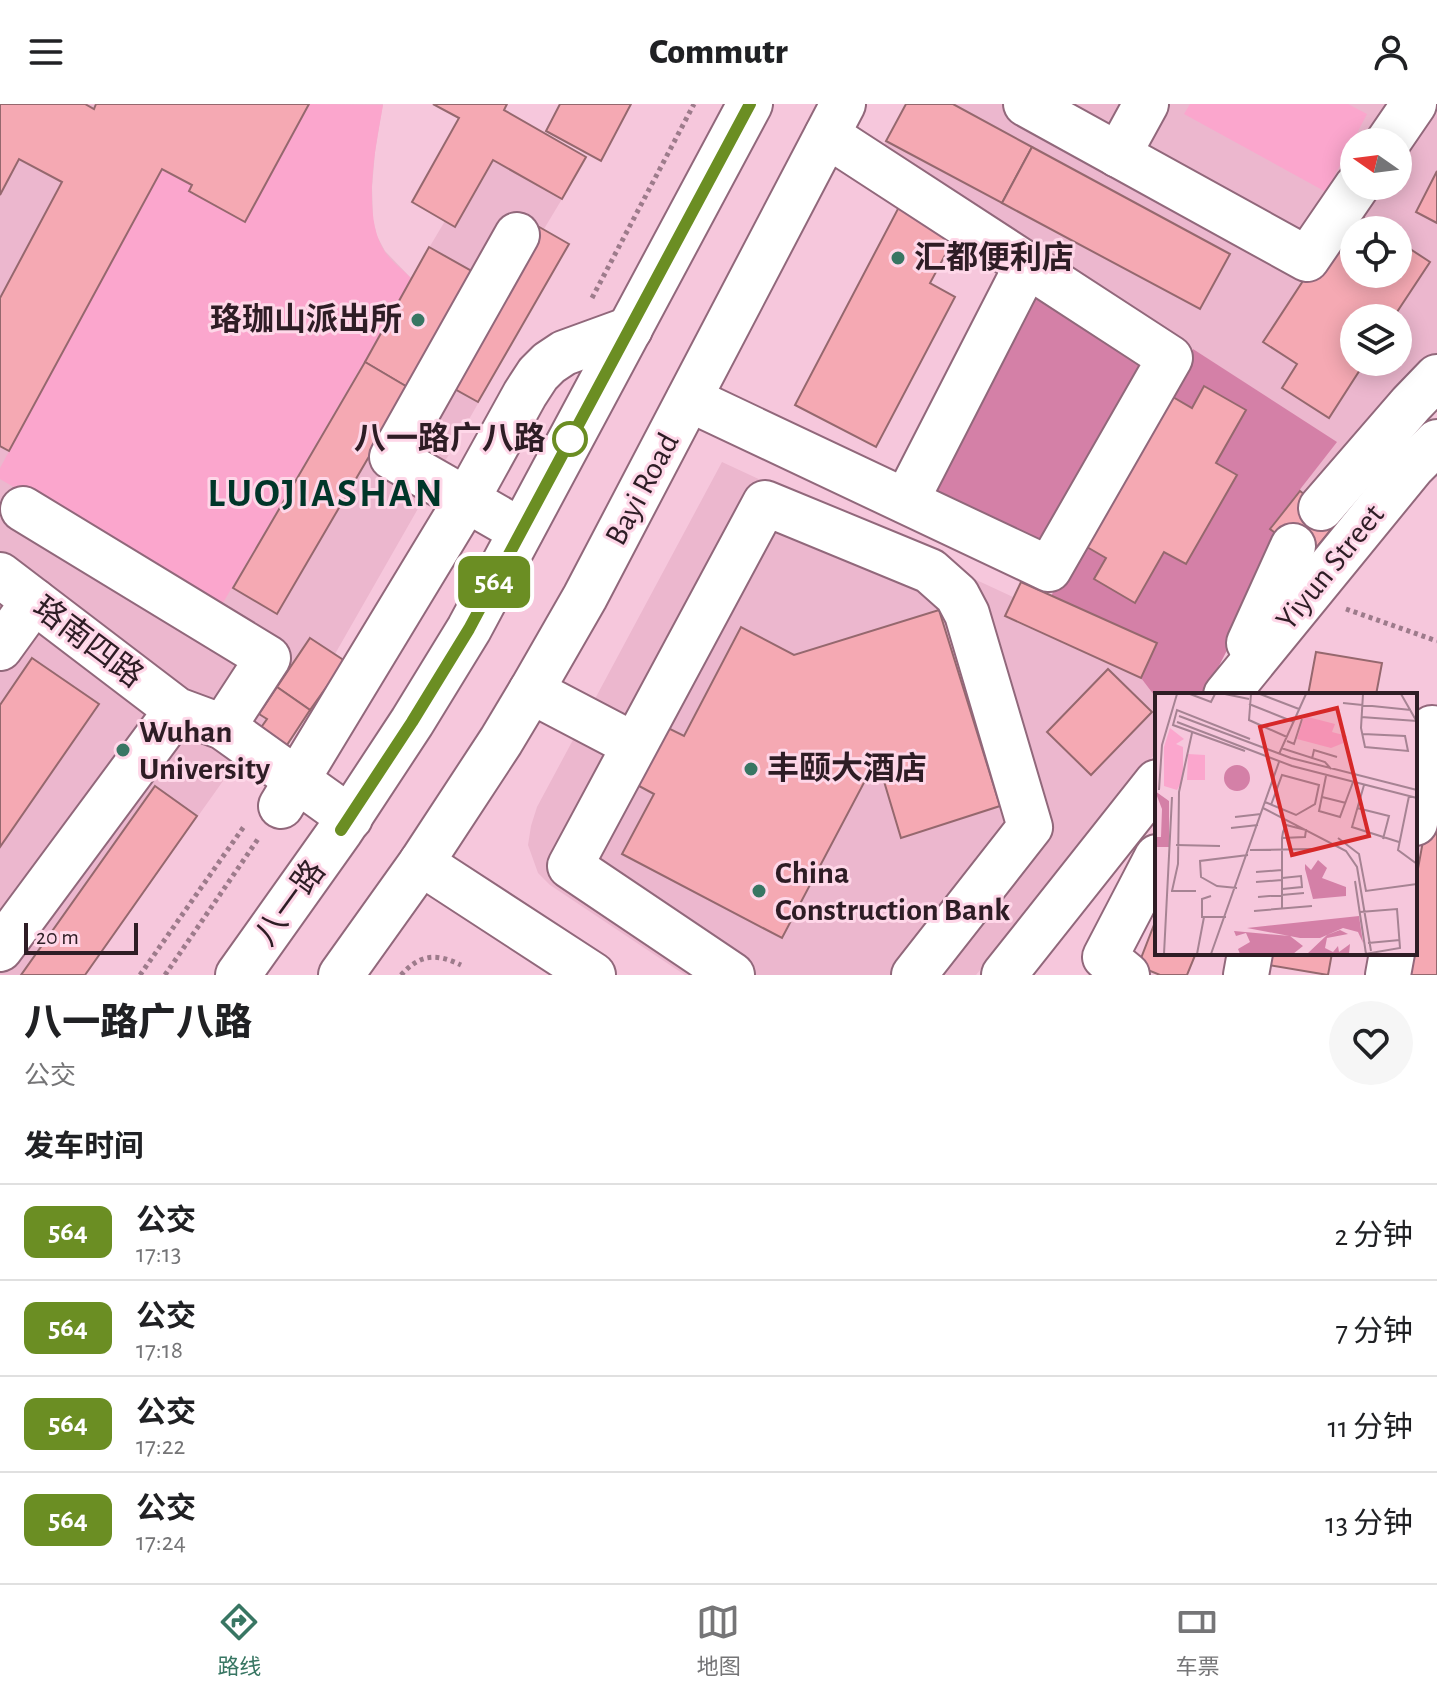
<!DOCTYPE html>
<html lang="zh">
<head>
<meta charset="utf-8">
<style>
  body { margin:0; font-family:"Alegreya Sans","Noto Sans SC",sans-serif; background:#f6f6f6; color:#202124; height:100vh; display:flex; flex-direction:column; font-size:30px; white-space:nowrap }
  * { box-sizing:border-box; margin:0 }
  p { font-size:26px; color:#757577 }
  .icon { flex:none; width:44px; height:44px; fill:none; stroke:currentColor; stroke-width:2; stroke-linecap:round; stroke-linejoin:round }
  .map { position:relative; height:871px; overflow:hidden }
  .side { display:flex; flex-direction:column; background:#fff; flex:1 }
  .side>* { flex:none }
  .badge { padding:0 16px; border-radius:12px; font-size:28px; line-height:52px }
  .needle { width:52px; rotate:284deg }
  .buttons { position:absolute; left:1340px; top:24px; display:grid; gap:16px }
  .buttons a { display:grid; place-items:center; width:72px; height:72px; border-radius:50%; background:#fff; box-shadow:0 4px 20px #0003; font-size:40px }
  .scale { position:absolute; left:24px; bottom:20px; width:114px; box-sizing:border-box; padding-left:8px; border:4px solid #2e1d25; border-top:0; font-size:22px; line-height:28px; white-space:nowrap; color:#2e1d25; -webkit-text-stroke:6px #fed7e8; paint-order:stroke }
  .map>.badge { position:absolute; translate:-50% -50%; box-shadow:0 0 0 4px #fff }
  h2 { padding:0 24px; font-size:30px; line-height:72px }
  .round { display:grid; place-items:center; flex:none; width:84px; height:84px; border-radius:42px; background:#f6f6f6 }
  .overview { display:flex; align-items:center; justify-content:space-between; height:136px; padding:0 24px }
  h1 { font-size:38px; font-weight:800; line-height:60px }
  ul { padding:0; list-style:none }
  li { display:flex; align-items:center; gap:24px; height:96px; padding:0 24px; border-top:2px solid #e0e0e0 }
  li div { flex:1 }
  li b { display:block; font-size:30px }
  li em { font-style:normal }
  li .badge { min-width:88px; font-weight:700; text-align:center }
  header { display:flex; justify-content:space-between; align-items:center; height:104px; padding:0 24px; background:#fff; font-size:36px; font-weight:800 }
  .dock { display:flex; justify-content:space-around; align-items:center; height:112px; border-top:2px solid #e0e0e0; background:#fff; font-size:22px; color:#757577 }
  .dock a { display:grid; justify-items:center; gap:4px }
  .dock .on { color:#387663 }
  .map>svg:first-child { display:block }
</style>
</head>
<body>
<header><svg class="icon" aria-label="menu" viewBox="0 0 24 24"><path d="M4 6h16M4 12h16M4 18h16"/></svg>Commutr<svg class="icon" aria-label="person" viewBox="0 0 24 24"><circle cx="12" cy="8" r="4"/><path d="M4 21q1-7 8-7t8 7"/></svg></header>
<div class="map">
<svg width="1437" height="871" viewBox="0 0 1437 871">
  <rect width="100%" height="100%" fill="#f6c7dc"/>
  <!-- built -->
  <g fill="#ecb7ce" fill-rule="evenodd">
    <path d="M0,0H383L375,48L372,83L373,116L377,132L385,147L411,174L445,117L493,56L562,95L544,125L569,140L335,550L345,557L287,639L255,632L85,871H0Z"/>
    <path d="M906,0H1437V303L1308,454L1270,425L1336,338L882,44ZM1354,38H1398V82H1354ZM1354,126H1398V170H1354ZM1354,214H1398V258H1354Z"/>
    <path d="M722,358L1013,493L1005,513L1141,574L1157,595V647L976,871H685L550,781L538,769L528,741L531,722L537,703Z"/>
  </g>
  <!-- green -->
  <g fill="#fba6cd">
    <path d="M309,0L383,1C376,40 361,113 385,148C392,158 403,166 412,175L220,504L0,375V364L162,65L192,81L189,88L245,118Z"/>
    <path d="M1190,0H1348L1367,10L1326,88L1184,10Z"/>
  </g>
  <!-- forest -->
  <g fill="#d480a7">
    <path d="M1031,178L1152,258L1044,444L923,386Z"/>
    <path d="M1193,245L1337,338L1270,424L1284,436L1207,585L1202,591H1157V595L1141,574L1156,539L1051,492L1080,439L1106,454L1094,475L1135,499L1164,448L1186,460L1237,372L1216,359L1246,307L1205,283L1192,304L1166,289Z"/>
  </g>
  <!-- building -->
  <g fill="#f5a9b3" stroke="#95686e" stroke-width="2">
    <path d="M0,0H85L94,5L96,0H309L245,118L189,87L192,81L162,65L9,347L0,342V194L62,78L19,55L0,91Z"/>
    <path d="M433,0H507L504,6L586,53L562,95L493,56L455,123L412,98L459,14Z"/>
    <path d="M560,0H631L601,57L546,27Z"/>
    <path d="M906,0H953L1032,43L1002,99L886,37Z"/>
    <path d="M1032,43L1230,150L1200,205L1002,99Z"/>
    <path d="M1437,67V119L1416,108Z"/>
    <path d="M900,101L956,131L930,179L955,193L876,343L795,301Z"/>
    <path d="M1350,105L1382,126H1354V170H1398V137L1430,158L1393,214H1354V258H1365L1329,314L1282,284L1297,260L1263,238Z"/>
    <path d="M534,120L569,140L478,298L444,279Z"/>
    <path d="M429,143L475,169L409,284L365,258Z"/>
    <path d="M365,258L409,284L277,510L233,484Z"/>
    <path d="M1204,282L1246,306L1216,359L1237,371L1186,460L1164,448L1135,499L1094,475L1106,454L1080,439L1166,289L1192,304Z"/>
    <path d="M1300,387L1338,417L1308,454L1270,425Z"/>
    <path d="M1021,478L1157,539L1141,574L1005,512Z"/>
    <path d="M939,506L1000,702L901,734L877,654L782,834L622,750L654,690L626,675L656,618L684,632L741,523L794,551Z"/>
    <path d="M310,534L345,557L310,606L277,583Z"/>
    <path d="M1316,548L1382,559L1376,591H1308Z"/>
    <path d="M32,554L99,600L0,743V601Z"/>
    <path d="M1108,565L1152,608L1091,671L1047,628Z"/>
    <path d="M277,583L310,606L281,650L255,632L267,615L259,610Z"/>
    <path d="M1437,660V871H1399L1403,849H1415V781Z"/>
    <path d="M155,682L197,712L85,871H21Z"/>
    <path d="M1157,813V849H1196L1187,871H1160L1138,862Z"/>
    <path d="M1264,849H1332L1328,871L1262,860Z"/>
  </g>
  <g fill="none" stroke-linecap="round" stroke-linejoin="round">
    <!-- minor casing -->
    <g stroke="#91687b" stroke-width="48">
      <g id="minor">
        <path d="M1026,0L1307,155L1357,82"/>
        <path d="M1388,38L1414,0"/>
        <path d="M1118,51L1146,0"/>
        <path d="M517,131L392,353L521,427"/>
        <path d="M689,295L1049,465L1170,254L827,31"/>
        <path d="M906,397L1027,161"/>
        <path d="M1321,404L1411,300L1437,273"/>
        <path d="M23,405L268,554L223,623"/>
        <path d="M0,471L177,606L223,623L350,714"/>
        <path d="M1249,539L1293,442"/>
        <path d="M0,544L34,497"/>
        <path d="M531,587L634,641"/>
        <path d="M1226,591L1412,363L1437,338"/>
        <path d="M281,702L467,395L525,290L538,270L549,259L564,249L630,225"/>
        <path d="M1415,719L1432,624"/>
        <path d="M421,759L593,871"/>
        <path d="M0,845L177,606"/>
        <path d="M732,871L570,762L765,399L930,467L957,491L967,510L1030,723L914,871"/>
        <path d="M1004,871L1157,678"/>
        <path d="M1127,871L1105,853L1157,753"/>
        <path d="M1246,871L1250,849"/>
        <path d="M1388,871L1392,849"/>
      </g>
    </g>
    <!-- major casing -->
    <g stroke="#91687b" stroke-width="48">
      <g id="major">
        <path d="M238,871L341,726L412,618L469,525L750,0"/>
        <path d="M341,871L421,759L501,637L531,587L585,493L843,0"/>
      </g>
    </g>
    <!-- path -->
    <g stroke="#9d7b8b" stroke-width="5" stroke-dasharray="4 4" stroke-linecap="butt">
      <path d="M592,194L694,0"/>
      <path d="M1346,505L1437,537"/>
      <path d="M140,871L245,721"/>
      <path d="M165,871L258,735"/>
      <path d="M401,871C420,850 436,849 461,861"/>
    </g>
    <!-- minor -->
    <use href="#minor" stroke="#fff" stroke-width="44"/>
    <!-- major -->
    <use href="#major" stroke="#fff" stroke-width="44"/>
  </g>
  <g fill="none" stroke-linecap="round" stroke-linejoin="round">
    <!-- line casing -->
    <g stroke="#fff" stroke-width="18">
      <path id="line" d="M341,726L412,618L469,525L750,0"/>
    </g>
    <!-- line -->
    <use href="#line" stroke="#6b8e23" stroke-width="12"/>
  </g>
  <!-- markers -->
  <g fill="#387663" stroke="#fed7e8" stroke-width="3">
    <circle cx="898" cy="154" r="8"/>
    <circle cx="418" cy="216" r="8"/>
    <circle cx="123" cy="646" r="8"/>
    <circle cx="751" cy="665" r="8"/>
    <circle cx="759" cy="787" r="8"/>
  </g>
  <circle fill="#fff" stroke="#6b8e23" stroke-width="4" cx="570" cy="335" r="16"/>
  <g text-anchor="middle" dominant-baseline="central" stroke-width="6" stroke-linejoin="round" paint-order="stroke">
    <!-- poi labels -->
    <g font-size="32" font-weight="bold" fill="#2e1d25" stroke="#fed7e8" text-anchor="start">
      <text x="914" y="154">汇都便利店</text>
      <text x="402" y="216" text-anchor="end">珞珈山派出所</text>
      <text x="139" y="628">Wuhan<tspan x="139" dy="37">University</tspan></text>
      <text x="767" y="665">丰颐大酒店</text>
      <text x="775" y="769">China<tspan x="775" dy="37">Construction Bank</tspan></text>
    </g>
    <!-- stop labels -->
    <g font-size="32" font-weight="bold" fill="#2e1d25" stroke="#fed7e8" text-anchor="end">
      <text x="546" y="335">八一路广八路</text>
    </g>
    <!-- street labels -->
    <g font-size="32" fill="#2e1d25" stroke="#fed7e8">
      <text transform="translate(642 385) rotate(-62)">Bayi Road</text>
      <text transform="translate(1330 463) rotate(-51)">Yiyun Street</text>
      <text transform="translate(88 538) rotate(37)">珞南四路</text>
      <text transform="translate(290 799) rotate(-54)">八一路</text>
    </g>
    <!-- district labels -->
    <g font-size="40" font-weight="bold" letter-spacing="2" fill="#003629" stroke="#fed7e8">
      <text x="326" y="390">LUOJIASHAN</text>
    </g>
  </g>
  <!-- overview -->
  <g transform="translate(1155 589)">
    <rect width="262" height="262" fill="#f6c7dc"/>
    <path d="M149,23L180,31L177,39L192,43L191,49L176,55L142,46ZM15,35L29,46L21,51L28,54V86L22,97L9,93V54ZM33,61L50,62V87H32Z" fill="#fba6cd"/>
    <path d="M69 85a13 13 0 1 1 26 0a13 13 0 1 1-26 0ZM0,98L14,108V154H0V144H6L7,116ZM163,167L172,175L167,185L191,194V203L158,206L150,176V171L156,177ZM204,223L208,250L203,239L188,235L165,245H145L92,235ZM185,237L193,241L172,245L170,255L178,259L183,253L184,259L195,251L194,261H152L172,242ZM79,238L135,243L148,253L138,261H85L83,256L95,249L91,240L81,243Z" fill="#d480a7"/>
    <path fill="none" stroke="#a68393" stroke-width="2" d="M35,1L56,9L60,1M70,1L94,6M96,1L94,27L132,44M105,1L144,16M208,1L206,35L210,54L253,58L250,43L208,41M246,1L262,29M188,10L256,17M94,11L139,29M24,23L136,65L262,97M206,24L262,28M22,29L137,73L262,105M132,48L139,51L147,26M126,55L170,69L176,76M90,58L18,32L22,17L95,46M124,61L151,1M157,66L159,57L182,64M171,83L164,118L185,124L198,89M209,92L197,134L244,149M4,97L7,52L22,1M254,103L243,157L262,171M167,104L191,110M110,109L141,122L160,111L164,92L127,82L116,112M108,115L191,158L202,174L216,258M202,115L234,123L228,146M80,124L106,121M76,135L103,132M127,145L150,144L151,137L131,132L128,139L127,145V216M183,145L204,161L211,198L262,191M21,152L65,153M95,157L158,156M101,179L127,177M127,185L146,183L147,194L127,196M200,188L211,261M101,189L127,187M82,195L62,193L46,184L45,168L93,162M16,198H41M17,198L23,171L24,99L37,40M56,203L47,206V224H71M103,204L149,200M99,218L157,213M205,219L242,216L245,255L210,261M213,250L245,247M9,261L17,104M42,261L49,224M56,261L124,69"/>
    <path fill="#d62828" fill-opacity="0.15" stroke="#d62828" stroke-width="4" d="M182,15L214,143L137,162L105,34Z"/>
    <rect width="262" height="262" fill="none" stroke="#2e1d25" stroke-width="4"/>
  </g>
</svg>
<div class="buttons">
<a><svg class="needle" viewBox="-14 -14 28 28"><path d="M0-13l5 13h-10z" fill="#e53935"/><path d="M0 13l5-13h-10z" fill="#757577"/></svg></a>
<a><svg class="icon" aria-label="locate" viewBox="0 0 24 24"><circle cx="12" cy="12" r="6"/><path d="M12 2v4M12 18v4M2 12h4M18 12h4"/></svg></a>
<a><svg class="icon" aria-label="layers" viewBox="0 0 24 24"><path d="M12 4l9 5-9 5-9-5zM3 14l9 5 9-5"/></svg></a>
</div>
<div class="scale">20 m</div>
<b class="badge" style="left:494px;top:478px;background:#6b8e23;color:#fff">564</b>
</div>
<section class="side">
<div class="overview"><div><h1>八一路广八路</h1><p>公交</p></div><a class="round"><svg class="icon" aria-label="heart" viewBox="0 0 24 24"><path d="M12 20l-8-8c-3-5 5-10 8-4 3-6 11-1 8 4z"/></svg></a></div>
<h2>发车时间</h2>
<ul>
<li><span class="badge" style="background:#6b8e23;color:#fff">564</span><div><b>公交</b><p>17:13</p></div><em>2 分钟</em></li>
<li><span class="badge" style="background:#6b8e23;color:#fff">564</span><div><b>公交</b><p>17:18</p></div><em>7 分钟</em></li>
<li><span class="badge" style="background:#6b8e23;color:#fff">564</span><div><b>公交</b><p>17:22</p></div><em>11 分钟</em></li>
<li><span class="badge" style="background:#6b8e23;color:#fff">564</span><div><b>公交</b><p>17:24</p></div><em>13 分钟</em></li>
</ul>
</section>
<nav class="dock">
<a class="on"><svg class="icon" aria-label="directions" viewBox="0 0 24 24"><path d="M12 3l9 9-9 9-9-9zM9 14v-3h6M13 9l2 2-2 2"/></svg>路线</a>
<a><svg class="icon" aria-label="map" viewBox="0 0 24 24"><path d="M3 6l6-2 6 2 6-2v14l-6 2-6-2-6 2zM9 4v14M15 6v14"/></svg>地图</a>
<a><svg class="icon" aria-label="tickets" viewBox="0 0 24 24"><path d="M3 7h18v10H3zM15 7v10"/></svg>车票</a>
</nav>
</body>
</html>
